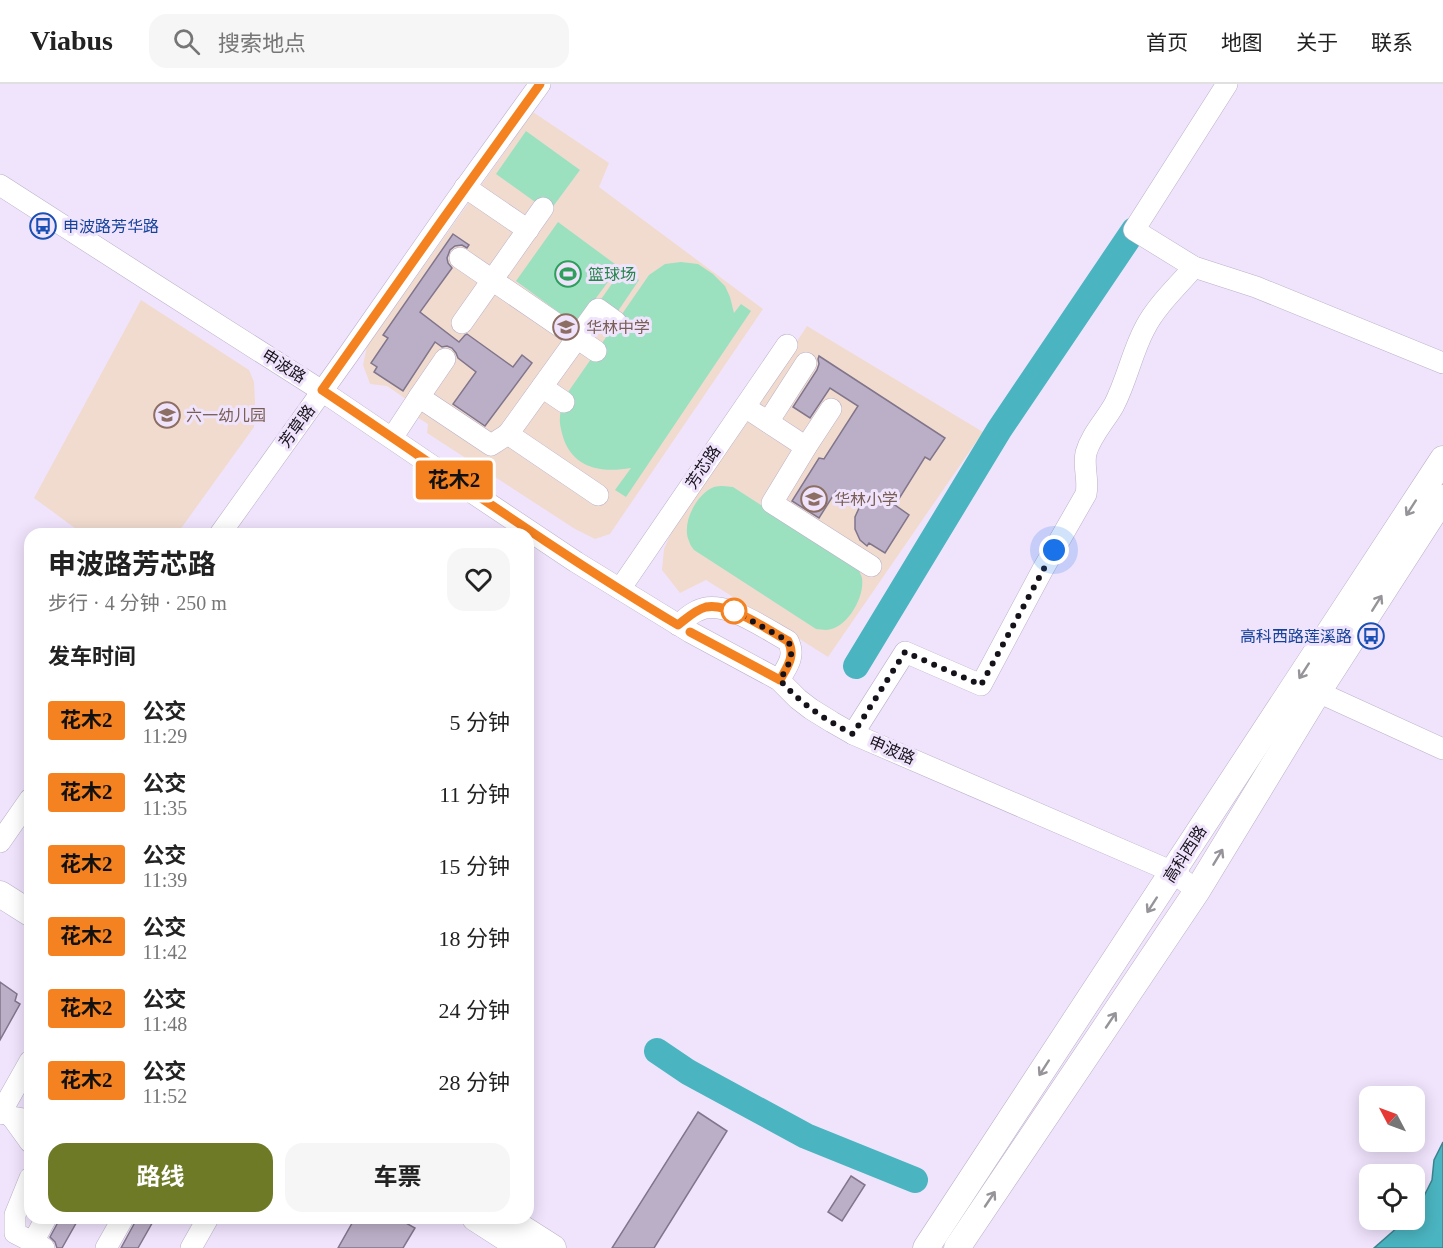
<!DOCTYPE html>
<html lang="zh">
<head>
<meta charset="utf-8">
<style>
  body { margin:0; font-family:"Times New Roman","Noto Sans SC",serif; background:#f6f6f6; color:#222; height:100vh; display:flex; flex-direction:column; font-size:22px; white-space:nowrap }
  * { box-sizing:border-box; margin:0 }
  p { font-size:20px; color:#767676 }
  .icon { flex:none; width:33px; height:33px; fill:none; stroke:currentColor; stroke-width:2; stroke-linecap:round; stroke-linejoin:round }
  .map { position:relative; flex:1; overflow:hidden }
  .drawer { position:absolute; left:24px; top:444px; width:510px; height:696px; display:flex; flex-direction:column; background:#fff; border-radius:18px; box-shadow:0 3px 15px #0003 }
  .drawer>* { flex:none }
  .badge { padding:0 12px; border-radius:4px; font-size:21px; line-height:39px }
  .needle { width:39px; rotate:311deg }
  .tools { position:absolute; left:1359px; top:1002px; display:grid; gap:12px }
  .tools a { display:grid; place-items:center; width:66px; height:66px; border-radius:12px; background:#fff; box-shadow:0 3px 15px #0003; font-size:30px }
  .you { position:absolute; width:30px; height:30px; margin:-15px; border:4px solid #fff; border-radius:50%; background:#1a73e8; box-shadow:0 0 0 9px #1a73e833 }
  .map>.badge { position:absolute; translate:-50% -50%; box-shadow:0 0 0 3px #fff }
  h2 { padding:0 24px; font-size:22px; line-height:54px }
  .round { display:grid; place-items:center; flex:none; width:63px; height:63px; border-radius:18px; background:#f6f6f6 }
  .summary { display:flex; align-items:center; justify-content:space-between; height:102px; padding:0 24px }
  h1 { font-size:28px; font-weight:700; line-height:45px }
  .primary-button { display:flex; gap:12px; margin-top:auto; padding:12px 24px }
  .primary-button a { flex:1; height:69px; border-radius:18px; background:#6f7a26; color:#fff; font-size:24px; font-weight:700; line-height:69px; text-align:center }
  .primary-button a+a { background:#f6f6f6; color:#222 }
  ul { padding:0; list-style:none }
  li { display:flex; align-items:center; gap:18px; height:72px; padding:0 24px }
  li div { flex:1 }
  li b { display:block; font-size:22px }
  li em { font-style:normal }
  li .badge { min-width:66px; font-weight:700; text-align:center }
  header { display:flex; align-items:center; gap:36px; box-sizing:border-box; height:84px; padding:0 30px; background:#fff; border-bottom:2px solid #e0e0e0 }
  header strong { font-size:28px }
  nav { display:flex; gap:33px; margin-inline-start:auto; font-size:21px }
  .search { width:420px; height:54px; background:#f6f6f6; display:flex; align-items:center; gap:15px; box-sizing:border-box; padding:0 21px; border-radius:18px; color:#767676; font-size:22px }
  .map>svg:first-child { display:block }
</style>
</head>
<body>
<header>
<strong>Viabus</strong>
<div class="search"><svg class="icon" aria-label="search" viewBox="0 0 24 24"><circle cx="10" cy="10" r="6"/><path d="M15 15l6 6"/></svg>搜索地点</div>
<nav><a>首页</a><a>地图</a><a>关于</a><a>联系</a></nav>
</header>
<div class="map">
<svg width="1443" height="1164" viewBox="0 0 1443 1164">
  <rect width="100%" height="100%" fill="#f0e4fd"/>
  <!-- education -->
  <g fill="#f1dbcf">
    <path d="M533,28L609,79L599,103L763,225L610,450L595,455L575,445L427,349L428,340L410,329L413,320L387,302L370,300L363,281L367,262Z"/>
    <path d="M141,216L249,286L254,298L255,318L254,343L177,450H83L34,414Z"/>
    <path d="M807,242L983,348L828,573L706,496L680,509L662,486L664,465L674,442Z"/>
  </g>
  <!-- green -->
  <g fill="#9be1c0">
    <path d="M526,47L580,86L549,128L496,90Z"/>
    <path d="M558,138L619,183L576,241L516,197Z"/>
    <path d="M681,178L698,180L713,190L725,202L730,213L734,229L741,220L751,227L626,413L615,406L631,384C603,389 575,385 564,356C562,349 559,340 560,333C560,327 563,320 564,314L649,191L665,180Z"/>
    <path d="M623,184L639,196L614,233L597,221Z"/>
    <path d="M723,402L733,403L858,484C859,488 861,490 862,494C865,513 847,545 826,546C823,546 819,545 816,545L694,466C692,463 690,461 689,457C681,440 696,410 714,403C717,402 720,402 723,402Z"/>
  </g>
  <!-- water -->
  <path fill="#4ab4c0" stroke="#3a838e" stroke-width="1.5" d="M1443,1058V1164H1374L1406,1136H1414L1415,1127L1418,1124L1432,1096L1434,1076Z"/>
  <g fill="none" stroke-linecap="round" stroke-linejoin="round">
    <!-- river -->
    <g stroke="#4ab4c0" stroke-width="26">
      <path d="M856,582L999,346L1134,146"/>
      <path d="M657,967L688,988L806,1052L915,1096"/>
    </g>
  </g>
  <!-- building -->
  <g fill="#bbafc7" stroke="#80758b" stroke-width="1.5">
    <path d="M453,150L469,161L467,164L462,161L455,162L450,166L447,174L448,179L452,184L420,228L459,258L465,251L467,250L513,283L522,271L532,279L485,342L453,320L476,288L458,274L456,269L452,264L447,262L442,263L435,258L403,307L374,288L377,283L371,279L388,254L383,251Z"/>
    <path d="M819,272L945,354L930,376L925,373L895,421L909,431L885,469L869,459L867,462L860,456L855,445V433L860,422L836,407L819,434L792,417L819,374L824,375L858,322L830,304L810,334L793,323L817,286L819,280L818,275Z"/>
    <path d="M0,898L17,910L15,917L20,920L0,956Z"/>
    <path d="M698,1028L727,1047L654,1164H612Z"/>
    <path d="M851,1092L865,1101L842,1137L828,1128Z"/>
    <path d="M59,1134H79L62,1164H57L55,1158L50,1153L57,1140Z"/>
    <path d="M136,1134H155L138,1164H121L134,1140Z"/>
    <path d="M355,1134H397L415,1144L403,1164H338Z"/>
  </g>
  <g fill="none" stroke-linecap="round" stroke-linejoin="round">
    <!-- minor casing -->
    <g stroke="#bbb0c7" stroke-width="22">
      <g id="minor">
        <path d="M1227,0L1134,146L1194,183L1256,203L1443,279"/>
        <path d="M0,101L151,198L322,307L431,381L576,478L690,548L779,596L798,615L811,625L832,638L853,650L1173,788L1197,807"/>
        <path d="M465,103L528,146"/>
        <path d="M460,174L596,267"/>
        <path d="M462,239L543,124"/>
        <path d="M542,303L564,318"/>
        <path d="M419,313L445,275"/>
        <path d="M745,323L806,363L831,325"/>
        <path d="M768,338L806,279"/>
        <path d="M508,350L598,225L616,238"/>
        <path d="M392,354L419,313L491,361L508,350L598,411"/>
        <path d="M806,363L772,419L871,482"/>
        <path d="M220,450L348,271L457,115L540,0"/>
        <path d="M620,505L787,261"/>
        <path d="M678,541C684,536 690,530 697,527C723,513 765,545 788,557C796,572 787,583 779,596"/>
        <path d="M1318,608L1443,665"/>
        <path d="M853,650L905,568L981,601L1043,485L1086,410C1089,396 1083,383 1086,369C1091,351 1105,337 1114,321C1127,296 1132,268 1145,244C1156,222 1178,202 1194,183"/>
        <path d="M0,758L30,715"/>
        <path d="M0,1026L12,1033L30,1036"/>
        <path d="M0,1030L30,977"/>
        <path d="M12,1033L30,1058"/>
        <path d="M30,1094L15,1131V1149L44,1164"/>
        <path d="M33,1158L46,1134"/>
        <path d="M106,1164L123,1134"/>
        <path d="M191,1164L208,1134"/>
      </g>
    </g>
    <!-- major casing -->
    <g stroke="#bbb0c7" stroke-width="27">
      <g id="major">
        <path d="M0,810L30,829"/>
        <path d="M475,1134L520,1163"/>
        <path d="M506,1134L553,1164"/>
        <path d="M926,1164L1443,375"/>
        <path d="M957,1164L1197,807L1318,608L1443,414"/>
      </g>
    </g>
    <!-- minor -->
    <use href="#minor" stroke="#fff" stroke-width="21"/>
    <!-- major -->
    <use href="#major" stroke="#fff" stroke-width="26"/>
  </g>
  <!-- one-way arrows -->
  <defs><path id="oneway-shaft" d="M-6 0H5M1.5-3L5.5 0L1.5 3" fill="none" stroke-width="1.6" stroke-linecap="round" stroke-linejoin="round" transform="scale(1.5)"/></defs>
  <g stroke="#969498">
    <use href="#oneway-shaft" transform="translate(1411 424) rotate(123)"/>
    <use href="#oneway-shaft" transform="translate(1377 519) rotate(-58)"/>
    <use href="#oneway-shaft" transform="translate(1304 587) rotate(123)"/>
    <use href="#oneway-shaft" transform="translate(1218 773) rotate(-59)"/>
    <use href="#oneway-shaft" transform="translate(1152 821) rotate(123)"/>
    <use href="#oneway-shaft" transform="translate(1111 936) rotate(-56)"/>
    <use href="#oneway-shaft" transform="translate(1044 984) rotate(123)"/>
    <use href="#oneway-shaft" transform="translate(990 1115) rotate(-56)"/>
  </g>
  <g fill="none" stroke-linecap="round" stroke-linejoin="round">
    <!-- line casing -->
    <g stroke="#fff" stroke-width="14">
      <path id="line" d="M540,0L443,135L322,306C440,385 556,468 678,541C687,534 695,526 706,523C729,518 768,546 788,557C796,572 787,583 780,596L690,548"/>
    </g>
    <!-- line -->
    <use href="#line" stroke="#f58220" stroke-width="9"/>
    <!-- walk -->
    <path stroke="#16121a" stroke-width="6" stroke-dasharray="0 10.8" d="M734,527L788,557C796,572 787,583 780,596C800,619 825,636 853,650L905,568L981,601L1054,466"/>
  </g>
  <!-- icons -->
  <defs>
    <g id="bus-ring" transform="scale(1.35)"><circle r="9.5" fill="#f0e4fd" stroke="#1a4fb4" stroke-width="1.5"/><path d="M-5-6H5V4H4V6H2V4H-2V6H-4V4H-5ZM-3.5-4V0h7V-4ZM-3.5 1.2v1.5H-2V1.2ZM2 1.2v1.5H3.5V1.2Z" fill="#1a4fb4"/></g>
    <g id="stadium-ring" transform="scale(1.35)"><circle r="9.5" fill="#f0e4fd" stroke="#2e9e5b" stroke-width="1.5"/><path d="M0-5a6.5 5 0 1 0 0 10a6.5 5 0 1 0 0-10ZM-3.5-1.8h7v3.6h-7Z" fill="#2e9e5b"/></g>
    <g id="school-ring" transform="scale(1.35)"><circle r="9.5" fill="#f0e4fd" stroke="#8d6e63" stroke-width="1.5"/><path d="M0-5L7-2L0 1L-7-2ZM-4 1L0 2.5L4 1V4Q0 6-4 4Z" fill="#8d6e63"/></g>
  </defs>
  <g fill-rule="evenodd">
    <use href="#bus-ring" x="43" y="142"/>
    <use href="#stadium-ring" x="568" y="190"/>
    <use href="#school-ring" x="566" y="243"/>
    <use href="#school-ring" x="167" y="331"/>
    <use href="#school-ring" x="814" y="415"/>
    <use href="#bus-ring" x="1371" y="552"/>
  </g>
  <!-- markers -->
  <circle fill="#fff" stroke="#f58220" stroke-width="3" cx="734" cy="527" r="12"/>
  <g text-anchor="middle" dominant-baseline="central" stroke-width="6" stroke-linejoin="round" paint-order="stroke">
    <!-- transit labels -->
    <g font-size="16" fill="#164399" stroke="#f0e4fd" text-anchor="start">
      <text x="63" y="142">申波路芳华路</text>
      <text x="1352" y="552" text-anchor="end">高科西路莲溪路</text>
    </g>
    <!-- leisure labels -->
    <g font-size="16" fill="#27864d" stroke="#f0e4fd" text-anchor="start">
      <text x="588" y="190">篮球场</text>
    </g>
    <!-- education labels -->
    <g font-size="16" fill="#785e54" stroke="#f0e4fd" text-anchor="start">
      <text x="586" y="243">华林中学</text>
      <text x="186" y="331">六一幼儿园</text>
      <text x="834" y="415">华林小学</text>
    </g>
    <!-- street labels -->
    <g font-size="16" fill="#16121a" stroke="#f0e4fd">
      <text transform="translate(284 282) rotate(32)">申波路</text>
      <text transform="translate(297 342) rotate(-54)">芳草路</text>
      <text transform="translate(703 383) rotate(-56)">芳芯路</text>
      <text transform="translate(892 666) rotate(23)">申波路</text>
      <text transform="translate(1185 770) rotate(-57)">高科西路</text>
    </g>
  </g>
</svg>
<div class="tools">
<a><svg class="needle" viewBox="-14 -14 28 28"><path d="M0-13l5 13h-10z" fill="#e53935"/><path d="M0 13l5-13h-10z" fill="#767676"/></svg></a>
<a><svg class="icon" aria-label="locate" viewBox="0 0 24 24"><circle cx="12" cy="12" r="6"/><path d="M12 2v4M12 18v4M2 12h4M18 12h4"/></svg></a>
</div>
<div class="you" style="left:1054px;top:466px"></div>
<b class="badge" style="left:454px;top:396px;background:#f58220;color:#111">花木2</b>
<section class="drawer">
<div class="summary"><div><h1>申波路芳芯路</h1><p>步行 · 4 分钟 · 250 m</p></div><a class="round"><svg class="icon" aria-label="heart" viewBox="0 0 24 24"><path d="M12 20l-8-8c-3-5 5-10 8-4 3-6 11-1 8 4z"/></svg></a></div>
<h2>发车时间</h2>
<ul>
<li><span class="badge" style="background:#f58220;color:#111">花木2</span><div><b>公交</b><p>11:29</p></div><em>5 分钟</em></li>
<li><span class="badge" style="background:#f58220;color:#111">花木2</span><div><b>公交</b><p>11:35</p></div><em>11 分钟</em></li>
<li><span class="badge" style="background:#f58220;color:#111">花木2</span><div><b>公交</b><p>11:39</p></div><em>15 分钟</em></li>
<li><span class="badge" style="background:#f58220;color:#111">花木2</span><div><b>公交</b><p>11:42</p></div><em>18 分钟</em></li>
<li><span class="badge" style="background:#f58220;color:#111">花木2</span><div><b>公交</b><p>11:48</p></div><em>24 分钟</em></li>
<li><span class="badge" style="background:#f58220;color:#111">花木2</span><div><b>公交</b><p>11:52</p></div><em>28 分钟</em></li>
</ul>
<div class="primary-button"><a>路线</a><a>车票</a></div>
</section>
</div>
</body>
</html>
